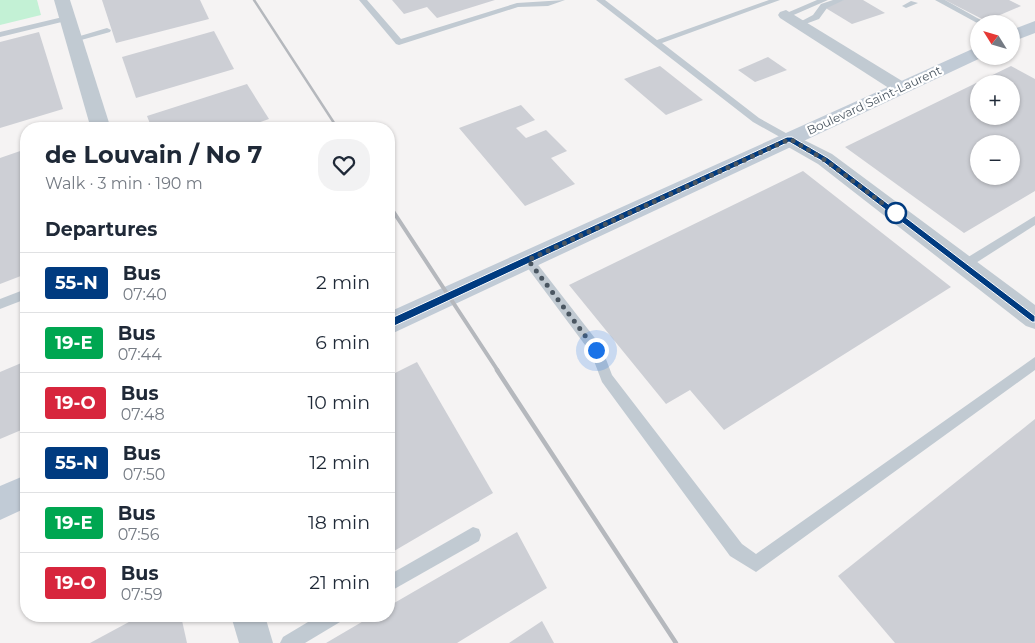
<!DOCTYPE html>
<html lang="en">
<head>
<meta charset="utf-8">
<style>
  body { margin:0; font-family:Montserrat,sans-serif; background:#f2f2f3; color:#1f2937; height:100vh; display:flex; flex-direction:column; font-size:19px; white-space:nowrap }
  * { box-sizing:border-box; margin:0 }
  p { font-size:16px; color:#747a83 }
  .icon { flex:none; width:28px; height:28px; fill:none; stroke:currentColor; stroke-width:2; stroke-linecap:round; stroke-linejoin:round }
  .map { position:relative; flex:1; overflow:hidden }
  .sheet { position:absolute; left:20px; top:122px; width:375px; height:500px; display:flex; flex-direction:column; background:#fff; border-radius:20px; box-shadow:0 1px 4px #0004 }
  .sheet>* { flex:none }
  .badge { padding:0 10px; border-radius:4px; font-size:18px; line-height:32px }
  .needle { width:32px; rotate:307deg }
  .controls { position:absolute; left:970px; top:15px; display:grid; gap:10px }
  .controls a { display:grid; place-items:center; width:50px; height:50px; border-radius:50%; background:#fff; box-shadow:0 1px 4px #0004; font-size:25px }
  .you { position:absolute; width:25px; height:25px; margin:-12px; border:4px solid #fff; border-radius:50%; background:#1a73e8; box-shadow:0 0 0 8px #1a73e833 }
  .map>.badge { position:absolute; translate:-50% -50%; box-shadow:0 0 0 2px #fff }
  h2 { padding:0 25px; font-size:19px; line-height:45px }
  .round { display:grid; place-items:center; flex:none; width:52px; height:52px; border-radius:20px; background:#f2f2f3 }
  .head { display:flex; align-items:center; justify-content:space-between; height:85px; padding:0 25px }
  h1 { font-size:24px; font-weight:700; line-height:38px }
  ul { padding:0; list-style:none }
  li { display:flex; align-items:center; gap:15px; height:60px; padding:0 25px; border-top:1px solid #e0e1e3 }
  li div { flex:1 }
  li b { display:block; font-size:19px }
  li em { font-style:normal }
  li .badge { min-width:55px; font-weight:700; text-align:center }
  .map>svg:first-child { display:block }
</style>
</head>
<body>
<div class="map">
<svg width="1035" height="643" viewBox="0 0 1035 643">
  <rect width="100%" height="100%" fill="#f5f3f3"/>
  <!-- green -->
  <path fill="#c3f1d5" d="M0,0H37L41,15L0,25Z"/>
  <!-- building -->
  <g fill="#cdcfd5" fill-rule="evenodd">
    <path d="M102,0H200L209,19L116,43Z"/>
    <path d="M392,0H495L437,18L427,7L404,14Z"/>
    <path d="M843,0H863L885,13L852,24L824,7Z"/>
    <path d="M945,0H1009L1021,6L986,21Z"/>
    <path d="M214,31L234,69L136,98L122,57Z"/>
    <path d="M39,32L63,109L0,128V42Z"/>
    <path d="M768,57L787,70L755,82L738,70Z"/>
    <path d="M660,66L703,100L666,115L624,79Z"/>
    <path d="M1011,66L1035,79V191L964,233L845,147ZM979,84H1011V116H979ZM979,144H1011V176H979Z"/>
    <path d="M247,84L269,119L241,129H152L147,116Z"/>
    <path d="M521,105L535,120L516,128L526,138L546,130L567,151L551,158L575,184L525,206L459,128Z"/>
    <path d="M26,149V274L0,284V158Z"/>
    <path d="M803,171L951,287L724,430L690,390L666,404L569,285Z"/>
    <path d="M26,361V428L0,439V372Z"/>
    <path d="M417,362L493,493L389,554V376Z"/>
    <path d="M1035,419V643H895L838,576Z"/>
    <path d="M517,532L547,588L457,643H326L372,616H389V606Z"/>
    <path d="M140,616H181L187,643H90Z"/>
    <path d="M542,621L554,643H509Z"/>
  </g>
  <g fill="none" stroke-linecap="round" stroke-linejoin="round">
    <!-- lane -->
    <g fill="#c1cad2" fill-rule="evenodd">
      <path d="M359,0H367L401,39L517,3L565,0L548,6L518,7L399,45L396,44Z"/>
      <path d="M596,0H605L657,40L769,0H780L662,43L759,118L793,137V141H787L753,122Z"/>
      <path d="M817,0H828L789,17L782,15Z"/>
      <path d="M833,0H844L827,8L819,19L800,26L796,24L813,15L821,4Z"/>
      <path d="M935,0H945L988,24H979Z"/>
      <path d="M911,1L918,3L906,8L902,6Z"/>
      <path d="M67,16L71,18L70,20L0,37V32Z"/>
      <path d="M107,28L111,30L110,32L74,42L70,39Z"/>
      <path d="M1035,216V225L968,268H960L958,265L960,262Z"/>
      <path d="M528,256L532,257L601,346L612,375L742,544L756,554L1035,357V370L756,572L730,556L602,382L591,353L524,263L522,260L524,257Z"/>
      <path d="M26,289V299L0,309V299Z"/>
      <path d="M473,527L479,529L481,535L479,541L389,592V575Z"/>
      <path d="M318,616H342L340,622L305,643H280L283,637Z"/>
    </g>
    <!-- street -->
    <g fill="#c1cad2" fill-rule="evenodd">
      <path d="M54,0H70L111,129H91Z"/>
      <path d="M786,10L907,84L910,88L907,92H895L780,18L778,15L780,12Z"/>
      <path d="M790,133L832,154L1035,305V329L1026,326L818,164L783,144L780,139L783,134Z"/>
      <path d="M231,616H265L273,643H239Z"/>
    </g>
    <!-- secondary -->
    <g fill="#c1cbd6" fill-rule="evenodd">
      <path d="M1035,21V33L1011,42V30Z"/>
      <path d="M979,46V56H985L389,335V312Z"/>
      <path d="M26,475V508L0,520V486Z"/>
    </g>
    <!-- rail-far2 -->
    <path stroke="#b5b8bd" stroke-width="2.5" d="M254,0L338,129"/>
    <!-- rail-far1 -->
    <path stroke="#b5b8bd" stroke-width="4" d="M389,205L498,371"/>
    <!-- rail -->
    <path stroke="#b5b8bd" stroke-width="4.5" d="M497,370L676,643"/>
  </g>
  <!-- line -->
  <path fill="#003b80" stroke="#fff" d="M787,137H792L828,158L1035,316V322H1032L822,161L789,142L392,327H385L384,324L385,321Z"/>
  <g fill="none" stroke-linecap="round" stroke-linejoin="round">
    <!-- walk -->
    <path stroke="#4a5661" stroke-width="5" stroke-dasharray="0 9" d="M596,350L528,260L790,139L825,160L902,218L896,213"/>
  </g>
  <!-- markers -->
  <circle fill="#fff" stroke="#003b80" stroke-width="2.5" cx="896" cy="213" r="10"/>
  <g text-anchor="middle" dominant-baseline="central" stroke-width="4.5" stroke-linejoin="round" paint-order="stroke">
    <!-- street labels -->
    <g font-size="12" fill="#4a5661" stroke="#fff">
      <text transform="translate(874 100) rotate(-25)">Boulevard Saint-Laurent</text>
    </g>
  </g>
</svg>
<div class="controls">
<a><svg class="needle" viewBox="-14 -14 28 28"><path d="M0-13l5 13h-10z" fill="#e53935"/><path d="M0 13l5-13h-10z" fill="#747a83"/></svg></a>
<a>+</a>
<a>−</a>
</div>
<div class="you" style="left:596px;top:350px"></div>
<section class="sheet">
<div class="head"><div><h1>de Louvain / No 7</h1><p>Walk · 3 min · 190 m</p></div><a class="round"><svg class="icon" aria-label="heart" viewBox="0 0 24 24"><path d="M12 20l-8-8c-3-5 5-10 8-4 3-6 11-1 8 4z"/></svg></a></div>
<h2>Departures</h2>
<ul>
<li><span class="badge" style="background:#003b80;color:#fff">55-N</span><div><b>Bus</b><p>07:40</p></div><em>2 min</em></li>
<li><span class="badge" style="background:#00a651;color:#fff">19-E</span><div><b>Bus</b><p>07:44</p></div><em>6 min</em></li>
<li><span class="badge" style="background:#d7263d;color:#fff">19-O</span><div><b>Bus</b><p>07:48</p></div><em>10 min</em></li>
<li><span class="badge" style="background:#003b80;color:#fff">55-N</span><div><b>Bus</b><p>07:50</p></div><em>12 min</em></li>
<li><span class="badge" style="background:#00a651;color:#fff">19-E</span><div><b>Bus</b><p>07:56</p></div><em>18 min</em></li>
<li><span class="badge" style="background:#d7263d;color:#fff">19-O</span><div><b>Bus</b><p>07:59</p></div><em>21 min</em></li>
</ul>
</section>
</div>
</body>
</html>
